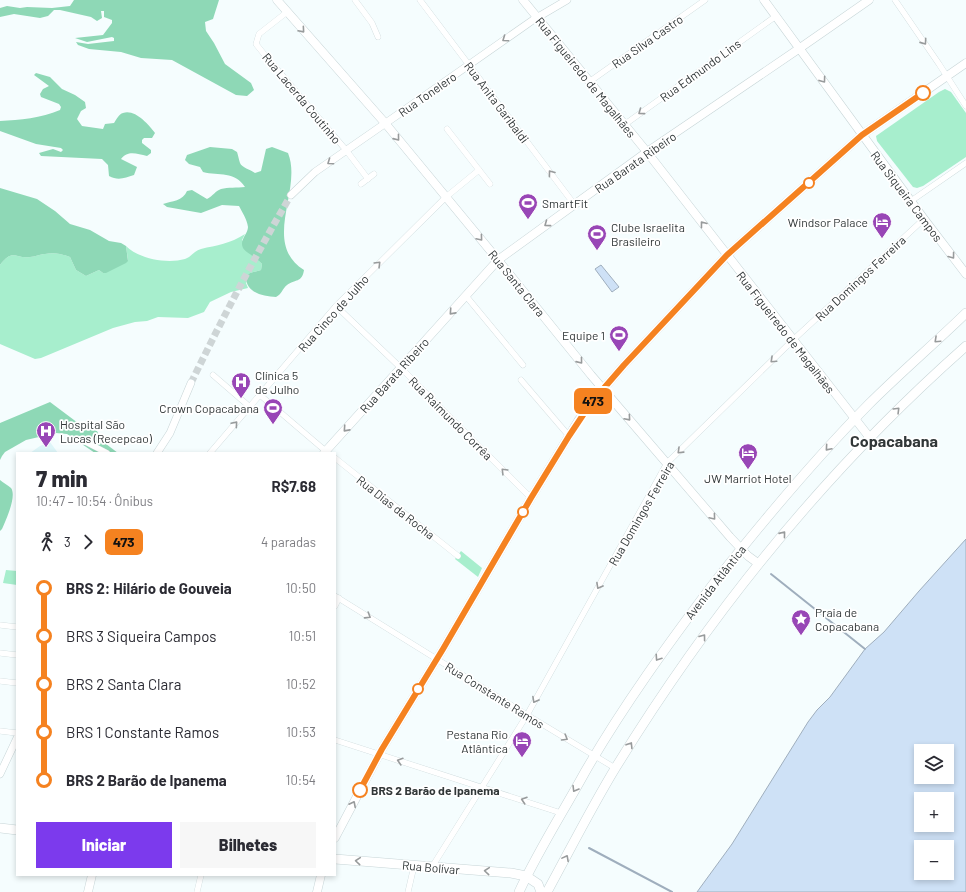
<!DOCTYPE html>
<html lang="pt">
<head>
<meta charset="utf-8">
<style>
  body { margin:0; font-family:Barlow,sans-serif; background:#f7f7f7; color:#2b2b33; height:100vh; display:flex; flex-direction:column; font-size:15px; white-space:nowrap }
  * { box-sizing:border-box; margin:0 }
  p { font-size:13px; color:#7c7c81 }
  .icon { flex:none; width:22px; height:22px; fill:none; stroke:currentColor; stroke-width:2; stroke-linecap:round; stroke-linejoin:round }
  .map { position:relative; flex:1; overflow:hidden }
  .panel { position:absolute; left:16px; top:452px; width:320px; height:424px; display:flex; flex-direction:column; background:#fff; border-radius:0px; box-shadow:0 2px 6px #0003 }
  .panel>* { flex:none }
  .badge { padding:0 8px; border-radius:6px; font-size:14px; line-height:26px }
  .controls { position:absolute; left:914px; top:744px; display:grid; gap:8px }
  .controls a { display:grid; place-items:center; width:40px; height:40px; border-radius:0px; background:#fff; box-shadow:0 2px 6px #0003; font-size:20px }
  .map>.badge { position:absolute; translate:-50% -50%; box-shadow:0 0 0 2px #fff }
  .legs { display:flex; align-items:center; gap:6px; height:44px; padding:0 20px; font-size:13px }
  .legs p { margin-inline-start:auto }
  .head { display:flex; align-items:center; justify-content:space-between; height:68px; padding:0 20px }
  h1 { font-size:22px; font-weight:800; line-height:30px }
  .button { display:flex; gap:8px; margin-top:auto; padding:8px 20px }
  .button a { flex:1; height:46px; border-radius:0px; background:#7c3aed; color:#fff; font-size:16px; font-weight:800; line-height:46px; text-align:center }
  .button a+a { background:#f7f7f7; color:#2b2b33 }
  ul { padding:0 20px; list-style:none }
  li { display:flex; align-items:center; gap:14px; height:48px; font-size:15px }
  li i { display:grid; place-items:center; width:6px; height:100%; margin:0 5px; background:currentColor }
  li i::after { content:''; width:10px; height:10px; margin:-5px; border:3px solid; border-radius:50%; background:#fff }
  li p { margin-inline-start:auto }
  li:first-child i { background:linear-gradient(#0000 50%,currentColor 0) }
  li:last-child i { background:linear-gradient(currentColor 50%,#0000 0) }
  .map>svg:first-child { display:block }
</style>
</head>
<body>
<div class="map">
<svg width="966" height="892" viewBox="0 0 966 892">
  <rect width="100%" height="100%" fill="#f5fdfe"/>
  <!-- built -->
  <path fill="#ddf5f8" d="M50,442L58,453H30L40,446Z"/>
  <!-- green -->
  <g fill="#a7eecd">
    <path d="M945,89L951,92L966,113V157L923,186L917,188L913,187L877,141L876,136L939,92Z"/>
    <path d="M245,234L242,240L262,264L261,270L250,273L246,283L248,288L231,292L210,302L204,312L188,318L158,317L147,321L135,322L113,328L41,358L35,359L0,344V265C13,248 15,259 30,257C35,257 40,254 45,254C54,252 62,254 70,257L76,270L86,276L99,270L103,273L128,260L126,246C139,259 167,264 185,259C191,257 194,251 201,249C217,245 230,244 245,234Z"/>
    <path d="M461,551L482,568L478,577L455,559Z"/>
    <path d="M6,570L17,571V585L3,583Z"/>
  </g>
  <!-- forest -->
  <g fill="#8ed8b6">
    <path d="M74,0H219L213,19L205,22L206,31L214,43L225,64L251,83L254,90L247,96L236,95L172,60L141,58L121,52L89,49L78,45L76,42L88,44L114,41V38L112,37L87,42L75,38L103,35L112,23V20L104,17V11H101L102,18L97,21L91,17L60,10H54L48,16L40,18L14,14L0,17V8L7,6L20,8L27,7L52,8L70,6Z"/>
    <path d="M36,73L50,77L62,89L75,95L85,102L86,108L81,111L77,119L82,126L103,129L105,124L114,123C116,120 119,114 123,113C135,109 148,124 155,133L152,138H144L142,140V143L151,150V153L147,156C137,154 128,150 121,159L137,167L134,175C125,178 118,181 109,176L108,165L102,159L41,156L39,153L53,149L61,152L63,150L61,148L36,144L0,131V121C20,120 41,118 60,110L61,107L59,104L41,97L40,94L43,89L49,86L34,75Z"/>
    <path d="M210,147L232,149L237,152C238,155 239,160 240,163C242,168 250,169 255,173L261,171L266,149L272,147L288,153C303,190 261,243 304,270C302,283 295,279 287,285C282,289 282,294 276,297C263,296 246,293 246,277L250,273L261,270L262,264C256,257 245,252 243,248C239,240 248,234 248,227C247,219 242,212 239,206L222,205L201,213L167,207L163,204C172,201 183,201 187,191L192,190L207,199C213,196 215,191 221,189C228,187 237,188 245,187C235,171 219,176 203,172L200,167L189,164L185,160L187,155Z"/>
    <path d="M0,188L37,199L55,211L70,224L90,230L109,241L121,243L126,246L128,261L126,263L106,273H103L99,270L86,276L76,270L70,257C62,254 54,252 45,254C40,254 35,257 30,257C15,259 13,248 0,265Z"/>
    <path d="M50,402L78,423L97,431L102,441L118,453H95L67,434L56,433L26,440L5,452L2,456L0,460V423Z"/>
    <path d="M0,480C3,483 8,485 11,488C17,496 6,520 2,529L0,531Z"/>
  </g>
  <!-- water -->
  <g fill="#cee1f6" stroke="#9faebd" fill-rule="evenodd">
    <path d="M601,265L619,287L612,292L595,269Z"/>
    <path d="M966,539V892H697L732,844L808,722L817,710L830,697L865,649L884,632L919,591ZM921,751H947V777H921ZM921,799H947V825H921ZM921,847H947V873H921Z"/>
  </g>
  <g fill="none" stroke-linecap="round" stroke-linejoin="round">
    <!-- stream -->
    <g stroke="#9faebd" stroke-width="2">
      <path d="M771,574L865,649"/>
      <path d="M589,848L672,892"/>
    </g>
    <!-- tertiary-tunnel -->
    <path stroke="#ced5d6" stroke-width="7" stroke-dasharray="7 3.5" stroke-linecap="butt" d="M191,383C222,319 255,256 291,195"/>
    <!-- minor casing -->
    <g stroke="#c7d5d7" stroke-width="6">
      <g id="minor">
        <path d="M355,0L372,23L378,37"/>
        <path d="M420,0L574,204"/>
        <path d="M895,0L939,64L966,106"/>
        <path d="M287,12L259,34L256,44L264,54L346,150L368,179"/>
        <path d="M589,82L705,0"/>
        <path d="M624,125L776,16"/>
        <path d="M447,129L490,184"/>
        <path d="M361,184L374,174"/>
        <path d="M911,201L966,163"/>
        <path d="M466,296L523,365"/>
        <path d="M336,306L401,368L531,498"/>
        <path d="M213,375L250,407"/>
        <path d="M521,380L569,436"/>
        <path d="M260,395L328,453"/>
        <path d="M80,439L107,453"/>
        <path d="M210,453L336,306L446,197L479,170"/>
        <path d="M335,458L458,556"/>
        <path d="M335,596L527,715L615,768"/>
        <path d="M335,606L339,598"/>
        <path d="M0,625L17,627"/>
        <path d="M0,653L17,655"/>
        <path d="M0,681L17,683"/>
        <path d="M0,731L17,733"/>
        <path d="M335,740L561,813"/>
        <path d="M432,867L527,715L667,463L793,340L924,219"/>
        <path d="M197,892L201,875"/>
        <path d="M408,892L414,866"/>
      </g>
    </g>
    <!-- tertiary casing -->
    <g stroke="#c7d5d7" stroke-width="8">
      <g id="tertiary">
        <path d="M291,195L315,172L393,118L533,20L567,0"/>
        <path d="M157,453L170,433L191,383"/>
        <path d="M0,774L17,738"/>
      </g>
    </g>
    <!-- secondary casing -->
    <g stroke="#c7d5d7" stroke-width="9">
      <g id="secondary">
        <path d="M277,0L385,123L498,260L591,375L730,537L748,556L759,564"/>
        <path d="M523,0L647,152L870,438"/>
        <path d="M764,0L924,219L966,274"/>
        <path d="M324,453L498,260L647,152L800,48L869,0"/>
        <path d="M335,838L382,749L443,649L531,498L578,421L591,403L624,365L727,255L862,135L966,63"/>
        <path d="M88,892L92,875"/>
        <path d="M317,892L321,875"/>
      </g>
    </g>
    <!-- primary casing -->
    <g stroke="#c7d5d7" stroke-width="10">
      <g id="primary">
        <path d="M0,828L17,830"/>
        <path d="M335,859L511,873L526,876"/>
      </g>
    </g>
    <!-- trunk casing -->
    <g stroke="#c7d5d7" stroke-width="10">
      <g id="trunk">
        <path d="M526,876L538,884L541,892"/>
        <path d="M519,892C538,851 563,812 585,772C623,706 668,644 714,583C763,521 814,460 869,404C900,373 934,344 966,313"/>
        <path d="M547,892C570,850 591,808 616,767C712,611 829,467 966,346"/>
      </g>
    </g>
    <!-- minor -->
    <use href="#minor" stroke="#fff" stroke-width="5.5"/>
    <!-- tertiary -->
    <use href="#tertiary" stroke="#fff" stroke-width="7"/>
    <!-- secondary -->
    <use href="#secondary" stroke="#fff" stroke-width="8"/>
    <!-- primary -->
    <use href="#primary" stroke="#fff" stroke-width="9"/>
    <!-- trunk -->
    <use href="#trunk" stroke="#fff" stroke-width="9"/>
  </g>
  <!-- one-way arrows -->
  <defs><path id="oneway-chevron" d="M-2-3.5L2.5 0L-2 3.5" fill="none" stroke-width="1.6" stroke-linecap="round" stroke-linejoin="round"/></defs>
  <g stroke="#989b9c">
    <use href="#oneway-chevron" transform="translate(302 30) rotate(49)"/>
    <use href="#oneway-chevron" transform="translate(505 39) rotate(145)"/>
    <use href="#oneway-chevron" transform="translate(924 42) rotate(55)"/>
    <use href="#oneway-chevron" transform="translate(823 80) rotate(54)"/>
    <use href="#oneway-chevron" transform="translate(641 112) rotate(144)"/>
    <use href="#oneway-chevron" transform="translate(397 138) rotate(51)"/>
    <use href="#oneway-chevron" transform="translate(330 162) rotate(145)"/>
    <use href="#oneway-chevron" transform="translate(551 173) rotate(-127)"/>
    <use href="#oneway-chevron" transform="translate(547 224) rotate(144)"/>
    <use href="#oneway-chevron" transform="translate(703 224) rotate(-128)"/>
    <use href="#oneway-chevron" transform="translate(480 238) rotate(50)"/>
    <use href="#oneway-chevron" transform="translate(952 256) rotate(53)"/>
    <use href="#oneway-chevron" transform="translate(378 264) rotate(-45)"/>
    <use href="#oneway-chevron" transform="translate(452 312) rotate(132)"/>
    <use href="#oneway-chevron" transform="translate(937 340) rotate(137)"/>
    <use href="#oneway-chevron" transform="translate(773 360) rotate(137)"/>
    <use href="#oneway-chevron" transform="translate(580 361) rotate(51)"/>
    <use href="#oneway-chevron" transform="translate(897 410) rotate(-45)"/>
    <use href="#oneway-chevron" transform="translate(628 418) rotate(49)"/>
    <use href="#oneway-chevron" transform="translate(235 424) rotate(-49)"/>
    <use href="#oneway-chevron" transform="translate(346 429) rotate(132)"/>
    <use href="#oneway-chevron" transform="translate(828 448) rotate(131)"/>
    <use href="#oneway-chevron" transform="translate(680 451) rotate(136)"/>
    <use href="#oneway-chevron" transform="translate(504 471) rotate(-135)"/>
    <use href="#oneway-chevron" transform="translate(713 517) rotate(50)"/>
    <use href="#oneway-chevron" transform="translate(783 534) rotate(-51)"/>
    <use href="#oneway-chevron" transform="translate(599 586) rotate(119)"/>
    <use href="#oneway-chevron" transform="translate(368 616) rotate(32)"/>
    <use href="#oneway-chevron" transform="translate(703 637) rotate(-53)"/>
    <use href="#oneway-chevron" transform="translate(658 658) rotate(124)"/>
    <use href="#oneway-chevron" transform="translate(535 700) rotate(119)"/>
    <use href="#oneway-chevron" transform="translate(565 738) rotate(31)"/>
    <use href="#oneway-chevron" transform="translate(630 745) rotate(-58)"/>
    <use href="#oneway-chevron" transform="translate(400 761) rotate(-163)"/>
    <use href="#oneway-chevron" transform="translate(575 789) rotate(121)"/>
    <use href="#oneway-chevron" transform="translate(524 800) rotate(-162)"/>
    <use href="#oneway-chevron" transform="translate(353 804) rotate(-63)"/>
    <use href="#oneway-chevron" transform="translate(566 858) rotate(-62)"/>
    <use href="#oneway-chevron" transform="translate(358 861) rotate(-175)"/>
    <use href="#oneway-chevron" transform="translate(487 871) rotate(-175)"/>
  </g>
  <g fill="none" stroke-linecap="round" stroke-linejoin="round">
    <!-- line-1 casing -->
    <g stroke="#fff" stroke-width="9">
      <path id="line-1" d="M360,790L382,749L443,649L531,498L569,436L591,403L624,365L727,255L862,135L923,93"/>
    </g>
    <!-- line-1 -->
    <use href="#line-1" stroke="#f58220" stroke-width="6"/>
  </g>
  <!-- icons -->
  <defs>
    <g id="stadium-pin" transform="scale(1)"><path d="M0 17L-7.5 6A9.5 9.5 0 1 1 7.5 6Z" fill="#9846b6" stroke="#fff"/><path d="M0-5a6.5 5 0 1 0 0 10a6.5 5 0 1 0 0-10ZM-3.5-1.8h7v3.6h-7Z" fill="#fff"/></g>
    <g id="hotel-pin" transform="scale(1)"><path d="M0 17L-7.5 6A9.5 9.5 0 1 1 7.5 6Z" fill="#9846b6" stroke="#fff"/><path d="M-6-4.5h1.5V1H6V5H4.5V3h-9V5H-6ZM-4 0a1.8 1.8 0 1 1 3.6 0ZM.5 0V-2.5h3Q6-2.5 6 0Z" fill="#fff"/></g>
    <g id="hospital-pin" transform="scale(1)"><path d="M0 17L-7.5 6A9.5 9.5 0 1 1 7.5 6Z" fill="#9846b6" stroke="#fff"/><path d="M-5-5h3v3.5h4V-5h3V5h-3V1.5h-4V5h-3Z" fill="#fff"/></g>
    <g id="sight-pin" transform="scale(1)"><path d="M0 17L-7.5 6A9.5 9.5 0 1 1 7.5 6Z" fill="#9846b6" stroke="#fff"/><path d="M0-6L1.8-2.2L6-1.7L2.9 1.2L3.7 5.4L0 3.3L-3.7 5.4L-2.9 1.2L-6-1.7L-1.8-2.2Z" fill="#fff"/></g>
  </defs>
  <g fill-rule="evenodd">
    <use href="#stadium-pin" x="528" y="203"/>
    <use href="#hotel-pin" x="882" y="222"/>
    <use href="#stadium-pin" x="597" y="234"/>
    <use href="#stadium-pin" x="619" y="335"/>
    <use href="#hospital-pin" x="241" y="382"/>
    <use href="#stadium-pin" x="273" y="408"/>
    <use href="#hospital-pin" x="46" y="431"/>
    <use href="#hotel-pin" x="748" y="453"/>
    <use href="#sight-pin" x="801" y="619"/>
    <use href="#hotel-pin" x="522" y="741"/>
  </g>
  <!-- markers -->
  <g fill="#fff" stroke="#f58220" stroke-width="2">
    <circle cx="923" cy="93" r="7"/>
    <circle cx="809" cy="183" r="5"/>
    <circle cx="523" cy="512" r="5"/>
    <circle cx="418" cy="689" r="5"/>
    <circle cx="360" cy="790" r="7"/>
  </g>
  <g text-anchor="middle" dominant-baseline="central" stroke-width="3.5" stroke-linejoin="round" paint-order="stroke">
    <!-- street labels -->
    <g font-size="12" fill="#313738" stroke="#fff">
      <text transform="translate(647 41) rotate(-35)">Rua Silva Castro</text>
      <text transform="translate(700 70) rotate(-36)">Rua Edmundo Lins</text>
      <text transform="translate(586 77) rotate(51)">Rua Figueiredo de Magalhães</text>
      <text transform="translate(427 94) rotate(-35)">Rua Tonelero</text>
      <text transform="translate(302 98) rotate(50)">Rua Lacerda Coutinho</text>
      <text transform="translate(497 102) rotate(53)">Rua Anita Garibaldi</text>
      <text transform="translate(635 162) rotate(-35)">Rua Barata Ribeiro</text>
      <text transform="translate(907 196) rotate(53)">Rua Siqueira Campos</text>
      <text transform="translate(860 278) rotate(-43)">Rua Domingos Ferreira</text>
      <text transform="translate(517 283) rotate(51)">Rua Santa Clara</text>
      <text transform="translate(333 313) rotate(-48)">Rua Cinco de Julho</text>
      <text transform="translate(786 332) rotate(52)">Rua Figueiredo de Magalhães</text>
      <text transform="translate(394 375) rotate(-48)">Rua Barata Ribeiro</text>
      <text transform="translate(451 418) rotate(45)">Rua Raimundo Corrêa</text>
      <text transform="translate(396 507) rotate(38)">Rua Dias da Rocha</text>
      <text transform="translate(641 513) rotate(-60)">Rua Domingos Ferreira</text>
      <text transform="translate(715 582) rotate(-52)">Avenida Atlântica</text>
      <text transform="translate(495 695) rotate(32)">Rua Constante Ramos</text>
      <text transform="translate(431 867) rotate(5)">Rua Bolívar</text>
    </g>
    <!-- poi labels -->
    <g font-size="12" fill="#313738" stroke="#fff" text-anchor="start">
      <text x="542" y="203">SmartFit</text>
      <text x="868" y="222" text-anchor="end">Windsor Palace</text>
      <text x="611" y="227">Clube Israelita<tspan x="611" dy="14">Brasileiro</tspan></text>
      <text x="605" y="335" text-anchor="end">Equipe 1</text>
      <text x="255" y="375">Clínica 5<tspan x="255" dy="14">de Julho</tspan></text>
      <text x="259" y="408" text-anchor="end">Crown Copacabana</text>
      <text x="60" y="424">Hospital São<tspan x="60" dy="14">Lucas (Recepcao)</tspan></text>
      <text x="748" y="478" text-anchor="middle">JW Marriot Hotel</text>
      <text x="815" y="612">Praia de<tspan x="815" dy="14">Copacabana</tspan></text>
      <text x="508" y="734" text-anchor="end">Pestana Rio<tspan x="508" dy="14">Atlântica</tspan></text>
    </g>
    <!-- stop labels -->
    <g font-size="12" font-weight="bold" fill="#313738" stroke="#fff" text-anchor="start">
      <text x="371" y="790">BRS 2 Barão de Ipanema</text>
    </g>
    <!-- district labels -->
    <g font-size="16" font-weight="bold" fill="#313738" stroke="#fff">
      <text x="894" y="440">Copacabana</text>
    </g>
  </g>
</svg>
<div class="controls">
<a><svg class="icon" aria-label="layers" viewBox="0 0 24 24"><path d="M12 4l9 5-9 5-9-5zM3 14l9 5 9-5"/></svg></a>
<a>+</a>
<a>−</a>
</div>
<b class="badge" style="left:593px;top:401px;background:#f58220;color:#111">473</b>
<section class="panel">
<div class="head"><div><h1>7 min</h1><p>10:47 – 10:54 · Ônibus</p></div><b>R$7.68</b></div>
<div class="legs"><svg class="icon" aria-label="walk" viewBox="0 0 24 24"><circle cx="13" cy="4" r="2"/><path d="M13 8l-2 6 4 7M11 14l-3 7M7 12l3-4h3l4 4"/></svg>3<svg class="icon" aria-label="forward" viewBox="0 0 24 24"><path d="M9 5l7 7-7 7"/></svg><b class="badge" style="background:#f58220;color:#111">473</b><p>4 paradas</p></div>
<ul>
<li><i style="color:#f58220"></i><b>BRS 2: Hilário de Gouveia</b><p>10:50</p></li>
<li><i style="color:#f58220"></i><span>BRS 3 Siqueira Campos</span><p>10:51</p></li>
<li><i style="color:#f58220"></i><span>BRS 2 Santa Clara</span><p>10:52</p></li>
<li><i style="color:#f58220"></i><span>BRS 1 Constante Ramos</span><p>10:53</p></li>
<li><i style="color:#f58220"></i><b>BRS 2 Barão de Ipanema</b><p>10:54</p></li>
</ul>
<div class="button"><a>Iniciar</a><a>Bilhetes</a></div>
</section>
</div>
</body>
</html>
